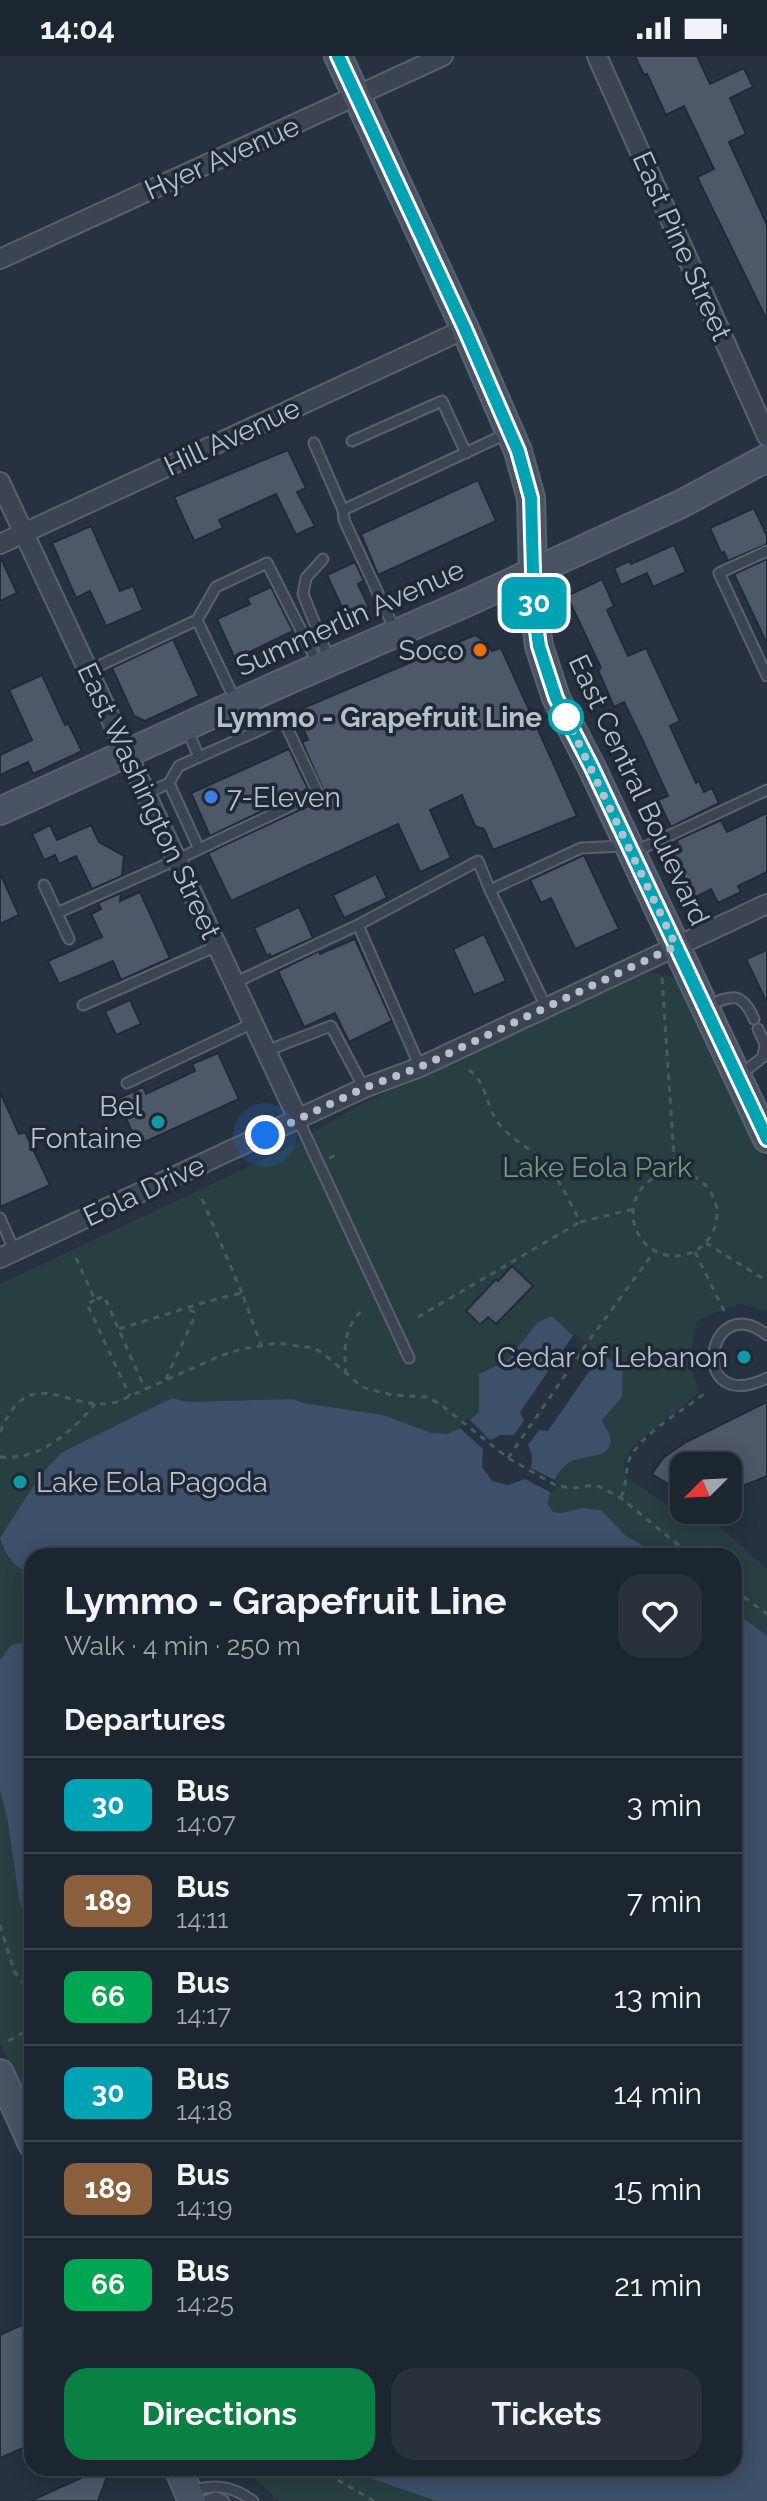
<!DOCTYPE html>
<html lang="en">
<head>
<meta charset="utf-8">
<style>
  body { margin:0; font-family:Raleway,sans-serif; background:#29323c; color:#f1f3f6; height:100vh; display:flex; flex-direction:column; font-size:30px; white-space:nowrap }
  * { box-sizing:border-box; margin:0 }
  p { font-size:26px; color:#a0a5ab }
  .icon { flex:none; width:44px; height:44px; fill:none; stroke:currentColor; stroke-width:2; stroke-linecap:round; stroke-linejoin:round }
  .map { position:relative; flex:1; overflow:hidden }
  .sheet { position:absolute; left:24px; top:1492px; width:718px; height:928px; display:flex; flex-direction:column; background:#1c2630; border-radius:24px; box-shadow:0 4px 20px #0003,0 0 0 2px #3a434c }
  .sheet>* { flex:none }
  .badge { padding:0 16px; border-radius:12px; font-size:28px; line-height:52px }
  .needle { width:52px; rotate:246deg }
  .tools { position:absolute; left:670px; top:1396px; display:grid; gap:16px }
  .tools a { display:grid; place-items:center; width:72px; height:72px; border-radius:16px; background:#1c2630; box-shadow:0 4px 20px #0003,0 0 0 2px #3a434c; font-size:40px }
  .you { position:absolute; width:40px; height:40px; margin:-20px; border:6px solid #fff; border-radius:50%; background:#1a73e8; box-shadow:0 0 0 12px #1a73e833 }
  .map>.badge { position:absolute; translate:-50% -50%; box-shadow:0 0 0 4px #fff }
  h2 { padding:0 40px; font-size:30px; line-height:72px }
  .round { display:grid; place-items:center; flex:none; width:84px; height:84px; border-radius:24px; background:#29323c }
  .overview { display:flex; align-items:center; justify-content:space-between; height:136px; padding:0 40px }
  h1 { font-size:38px; font-weight:700; line-height:60px }
  .cta { display:flex; gap:16px; margin-top:auto; padding:16px 40px }
  .cta a { flex:1; height:92px; border-radius:24px; background:#0b8043; color:#fff; font-size:32px; font-weight:700; line-height:92px; text-align:center }
  .cta a+a { background:#29323c; color:#f1f3f6 }
  ul { padding:0; list-style:none }
  li { display:flex; align-items:center; gap:24px; height:96px; padding:0 40px; border-top:2px solid #3a434c }
  li div { flex:1 }
  li b { display:block; font-size:30px }
  li em { font-style:normal }
  li .badge { min-width:88px; font-weight:700; text-align:center }
  .status { display:flex; justify-content:space-between; align-items:center; height:56px; padding:0 40px; background:#1c2630; direction:ltr }
  .status svg { height:22px; fill:currentColor }
  .map>svg:first-child { display:block }
</style>
</head>
<body>
<div class="status"><b>14:04</b><svg viewBox="0 0 49 12"><path d="M0 12V9h3v3zM5 12V6h3v6zM10 12V3h3v9zM15 12V0h3v12zM26 1h20v11H26zM47 4h2v5h-2z"/></svg></div>
<div class="map">
<svg width="767" height="2445" viewBox="0 0 767 2445">
  <rect width="100%" height="100%" fill="#263240"/>
  <!-- green -->
  <g fill="#283f41">
    <path d="M649,916L676,922L684,933L767,1109V1255L740,1248L712,1257L697,1265C694,1280 689,1297 691,1312C693,1323 699,1327 697,1338L632,1391L624,1405V1419L694,1468L711,1463L767,1513V1580L734,1555V1500H661L626,1480L601,1454L581,1452L562,1457L553,1456L548,1448C550,1432 557,1413 573,1405C591,1395 596,1409 610,1386V1380L602,1364L622,1341L623,1313L570,1277L552,1260L523,1286L508,1304L479,1318V1356L461,1372L447,1378L433,1377L383,1359L303,1347L293,1343L188,1346L172,1342L40,1420L0,1482V1228L280,1096L361,1048Z"/>
    <path d="M0,1486L9,1503L32,1520V1584L11,1589L0,1604Z"/>
    <path d="M0,1734L8,1767L19,1843L32,1892V2056L0,1986Z"/>
    <path d="M205,2412H351L373,2423L436,2445H279L247,2415H211Z"/>
  </g>
  <!-- water -->
  <g fill="#3c5069">
    <path d="M552,1260L570,1277L623,1313L622,1341L602,1364C604,1370 609,1376 610,1381C614,1404 583,1399 572,1405C556,1414 550,1432 548,1448L553,1456L562,1457L581,1452L601,1454L626,1480L661,1500H32V1520C16,1512 4,1499 0,1482L40,1420L61,1397L172,1342L188,1346L293,1343L303,1347L383,1359L432,1377L447,1378L461,1372L479,1356V1318L508,1304L537,1267Z"/>
    <path d="M734,1555L767,1580V2445H436L373,2423L351,2412H734Z"/>
    <path d="M32,1584V1892L19,1843L8,1767L0,1734V1604L11,1589Z"/>
  </g>
  <!-- pier -->
  <path fill="#263240" d="M574,1278L601,1298L548,1375L539,1374L528,1389L532,1400L531,1412L558,1426L552,1437L525,1423L508,1429L492,1425L482,1411L483,1393L459,1371L468,1362L490,1384L501,1379H514L524,1364L520,1356Z"/>
  <!-- building -->
  <g fill="#4d5969" stroke="#212b38" stroke-width="2">
    <path d="M635,0H697L710,28L744,12L753,31L730,42L746,78L729,86L767,169V264L697,121L714,113L684,50L666,59L647,18L644,19Z"/>
    <path d="M288,394L306,432L297,436L315,470L296,479L276,438L219,464L223,472L194,485L174,441Z"/>
    <path d="M478,424L496,465L378,519L361,478Z"/>
    <path d="M754,452L767,480V488L728,505L724,496L721,497L710,472Z"/>
    <path d="M91,470L120,535L133,530L143,554L106,570L90,535L76,542L52,487Z"/>
    <path d="M674,489L686,516L653,531L647,517L621,529L614,512L630,505L631,508Z"/>
    <path d="M0,500L17,537L0,545Z"/>
    <path d="M767,503V588L734,518Z"/>
    <path d="M355,506L364,525L358,528L369,552L347,562L327,519Z"/>
    <path d="M602,523L614,550L607,554L628,600L646,592L680,665L670,670L696,727L699,725L704,736L712,732L719,747L671,771L658,744L668,740L642,683L624,646L614,651L598,614L601,612L567,540Z"/>
    <path d="M271,531L293,575L235,603L217,563L250,548L247,542Z"/>
    <path d="M475,579L486,586L492,595L501,592L577,760L493,794L484,773L475,770L462,739L430,754L451,802L420,816L398,768L231,845L208,797L321,744L325,738L302,686L308,684L296,655Z"/>
    <path d="M173,583L199,640L145,665L134,660L112,612Z"/>
    <path d="M42,619L65,669L68,667L82,695L33,718L28,706L0,719V699L32,684L9,634Z"/>
    <path d="M289,693L308,733L210,780L191,737Z"/>
    <path d="M767,757V816L738,830L741,836L718,847L711,833L694,842L670,791L678,787L677,784L721,764L727,776Z"/>
    <path d="M50,769L57,784L91,769L99,786L124,800L122,820L92,833L76,800L59,808L55,799L44,804L32,778Z"/>
    <path d="M584,799L619,873L575,893L551,842L541,847L530,824Z"/>
    <path d="M0,817L19,859L0,868Z"/>
    <path d="M376,818L387,842L344,862L333,839Z"/>
    <path d="M140,836L170,902L121,924L113,905L59,928L48,905L102,881L91,858L101,853L98,847L121,837L120,845Z"/>
    <path d="M299,851L313,882L271,901L270,898L267,900L254,872Z"/>
    <path d="M484,878L506,925L474,939L453,893Z"/>
    <path d="M355,883L392,965L349,986L335,957L304,971L278,915L319,895L320,898Z"/>
    <path d="M767,894V947L746,903Z"/>
    <path d="M130,944L141,968L116,979L105,955Z"/>
    <path d="M218,997L239,1043L138,1089L117,1043L143,1031L146,1038L195,1015L192,1008Z"/>
    <path d="M0,1036L19,1078L25,1076L50,1129L0,1151Z"/>
    <path d="M512,1210L533,1230L496,1268L488,1261L480,1269L466,1255L496,1223L498,1225Z"/>
    <path d="M767,1346V1420L728,1436V1410H684V1438L652,1418L663,1402L686,1386Z"/>
    <path d="M32,2264V2388L0,2402V2279Z"/>
    <path d="M103,2412H110L98,2445H30Z"/>
  </g>
  <g fill="none" stroke-linecap="round" stroke-linejoin="round">
    <!-- lane casing -->
    <g stroke="#58626e" stroke-width="13">
      <g id="lane">
        <path d="M352,385L442,345L466,397"/>
        <path d="M314,387L343,454L508,377"/>
        <path d="M343,454L344,464L396,576"/>
        <path d="M323,503L306,522L303,538L329,603"/>
        <path d="M197,564L235,644"/>
        <path d="M88,615L197,564L216,531L267,507L318,608"/>
        <path d="M767,620L719,517L767,495"/>
        <path d="M186,671L199,701"/>
        <path d="M169,727L179,710L262,673"/>
        <path d="M146,738L169,727L199,793"/>
        <path d="M634,796L767,734"/>
        <path d="M44,829L57,857"/>
        <path d="M490,834L546,951"/>
        <path d="M358,869L420,1011"/>
        <path d="M69,883L57,857L176,804L318,737L283,663L262,673L250,645"/>
        <path d="M234,927L358,869L478,805L490,834L581,792L624,790"/>
        <path d="M83,949L217,890"/>
        <path d="M707,950C732,939 742,935 754,963"/>
        <path d="M266,995L331,970L364,1032"/>
        <path d="M740,1019L763,1001L765,988L758,973"/>
        <path d="M127,1027L253,967"/>
        <path d="M298,1063L409,1302"/>
        <path d="M0,1162L15,1196"/>
        <path d="M767,1279C706,1231 686,1361 767,1322"/>
        <path d="M189,2435C215,2428 231,2429 253,2445"/>
        <path d="M205,2445L216,2441L224,2445"/>
      </g>
    </g>
    <!-- street casing -->
    <g stroke="#58626e" stroke-width="22">
      <g id="street">
        <path d="M597,0L767,380"/>
        <path d="M0,203L443,0"/>
        <path d="M0,426L298,1063"/>
        <path d="M0,488L465,273"/>
        <path d="M0,1202L364,1032L420,1011L767,848"/>
      </g>
    </g>
    <!-- secondary casing -->
    <g stroke="#58626e" stroke-width="30">
      <g id="secondary">
        <path d="M338,0L465,273L518,395L531,442L534,553L539,590L556,642L592,712L767,1083"/>
        <path d="M0,755L282,627L468,546L681,448L767,402"/>
        <path d="M0,2017L32,2088"/>
        <path d="M178,2412L192,2445"/>
      </g>
    </g>
    <!-- path -->
    <g stroke="#475c5e" stroke-width="3" stroke-dasharray="6 6" stroke-linecap="butt">
      <path d="M662,922L675,1116"/>
      <path d="M469,1014C485,1025 486,1046 495,1062C506,1081 526,1089 541,1103C559,1121 569,1144 580,1166L634,1153"/>
      <path d="M329,1102L340,1097"/>
      <circle cx="675" cy="1158" r="42"/>
      <path d="M202,1143L242,1237L247,1235"/>
      <path d="M706,1187L767,1225"/>
      <path d="M695,1196L725,1257"/>
      <path d="M76,1202L95,1244L104,1240L145,1333"/>
      <path d="M95,1244L87,1248L130,1340"/>
      <path d="M418,1261L580,1166"/>
      <path d="M119,1273C160,1261 200,1246 242,1237L261,1289"/>
      <path d="M346,1318C344,1295 343,1269 364,1253"/>
      <path d="M166,1323L194,1262V1256L188,1253"/>
      <path d="M0,1376C31,1303 67,1358 117,1346L220,1300L242,1293L277,1287L313,1292L323,1297L362,1331L392,1339L427,1341L440,1348L508,1402L557,1430L573,1432L594,1429L603,1432L622,1443L692,1500"/>
      <path d="M0,1401C39,1405 72,1376 95,1348"/>
      <path d="M508,1402L588,1286L654,1196"/>
      <path d="M621,1441C627,1429 625,1416 629,1404C639,1379 684,1354 705,1337"/>
      <path d="M734,1534L767,1558"/>
      <path d="M0,1869L14,1915L32,1939"/>
      <path d="M8,1985L32,1972"/>
      <path d="M317,2412L374,2445"/>
    </g>
    <!-- lane -->
    <use href="#lane" stroke="#3b4450" stroke-width="9"/>
    <!-- street -->
    <use href="#street" stroke="#3b4450" stroke-width="18"/>
    <!-- secondary -->
    <use href="#secondary" stroke="#495363" stroke-width="26"/>
  </g>
  <g fill="none" stroke-linecap="round" stroke-linejoin="round">
    <!-- line casing -->
    <g stroke="#fff" stroke-width="18">
      <path id="line" d="M338,0L465,273L518,395L531,442L534,553L539,590L556,642L592,712L767,1083"/>
    </g>
    <!-- line -->
    <use href="#line" stroke="#00a3b4" stroke-width="12"/>
    <!-- walk -->
    <path stroke="#b7bfcb" stroke-width="8" stroke-dasharray="0 14.4" d="M265,1079L364,1032L420,1011L676,890L566,661"/>
  </g>
  <!-- markers -->
  <circle fill="#e8710a" stroke="#1f2936" stroke-width="3" cx="480" cy="594" r="8"/>
  <circle fill="#fff" stroke="#00a3b4" stroke-width="4" cx="566" cy="661" r="16"/>
  <circle fill="#3f7fe0" stroke="#1f2936" stroke-width="3" cx="211" cy="741" r="8"/>
  <g fill="#0f9aa8" stroke="#1f2936" stroke-width="3">
    <circle cx="158" cy="1066" r="8"/>
    <circle cx="744" cy="1301" r="8"/>
    <circle cx="20" cy="1426" r="8"/>
  </g>
  <g text-anchor="middle" dominant-baseline="central" stroke-width="7" stroke-linejoin="round" paint-order="stroke">
    <!-- street labels -->
    <g font-size="28" fill="#b7bfcb" stroke="#1f2936">
      <text transform="translate(222 102) rotate(-24)">Hyer Avenue</text>
      <text transform="translate(682 190) rotate(66)">East Pine Street</text>
      <text transform="translate(232 381) rotate(-25)">Hill Avenue</text>
      <text transform="translate(350 562) rotate(-24)">Summerlin Avenue</text>
      <text transform="translate(639 734) rotate(65)">East Central Boulevard</text>
      <text transform="translate(149 745) rotate(65)">East Washington Street</text>
      <text transform="translate(144 1135) rotate(-25)">Eola Drive</text>
    </g>
    <!-- poi labels -->
    <g font-size="28" fill="#b7bfcb" stroke="#1f2936" text-anchor="end">
      <text x="464" y="594">Soco</text>
      <text x="227" y="741" text-anchor="start">7-Eleven</text>
      <text x="142" y="1050">Bel<tspan x="142" dy="32">Fontaine</tspan></text>
      <text x="728" y="1301">Cedar of Lebanon</text>
      <text x="36" y="1426" text-anchor="start">Lake Eola Pagoda</text>
    </g>
    <!-- stop labels -->
    <g font-size="28" font-weight="bold" fill="#b7bfcb" stroke="#1f2936" text-anchor="end">
      <text x="542" y="661">Lymmo - Grapefruit Line</text>
    </g>
    <!-- park labels -->
    <g font-size="28" fill="#6f9b78" stroke="#1f2936">
      <text x="597" y="1111">Lake Eola Park</text>
    </g>
  </g>
</svg>
<div class="tools">
<a><svg class="needle" viewBox="-14 -14 28 28"><path d="M0-13l5 13h-10z" fill="#e53935"/><path d="M0 13l5-13h-10z" fill="#a0a5ab"/></svg></a>
</div>
<div class="you" style="left:265px;top:1079px"></div>
<b class="badge" style="left:534px;top:547px;background:#00a3b4;color:#fff">30</b>
<section class="sheet">
<div class="overview"><div><h1>Lymmo - Grapefruit Line</h1><p>Walk · 4 min · 250 m</p></div><a class="round"><svg class="icon" aria-label="heart" viewBox="0 0 24 24"><path d="M12 20l-8-8c-3-5 5-10 8-4 3-6 11-1 8 4z"/></svg></a></div>
<h2>Departures</h2>
<ul>
<li><span class="badge" style="background:#00a3b4;color:#fff">30</span><div><b>Bus</b><p>14:07</p></div><em>3 min</em></li>
<li><span class="badge" style="background:#8b5e3c;color:#fff">189</span><div><b>Bus</b><p>14:11</p></div><em>7 min</em></li>
<li><span class="badge" style="background:#00a651;color:#fff">66</span><div><b>Bus</b><p>14:17</p></div><em>13 min</em></li>
<li><span class="badge" style="background:#00a3b4;color:#fff">30</span><div><b>Bus</b><p>14:18</p></div><em>14 min</em></li>
<li><span class="badge" style="background:#8b5e3c;color:#fff">189</span><div><b>Bus</b><p>14:19</p></div><em>15 min</em></li>
<li><span class="badge" style="background:#00a651;color:#fff">66</span><div><b>Bus</b><p>14:25</p></div><em>21 min</em></li>
</ul>
<div class="cta"><a>Directions</a><a>Tickets</a></div>
</section>
</div>
</body>
</html>
